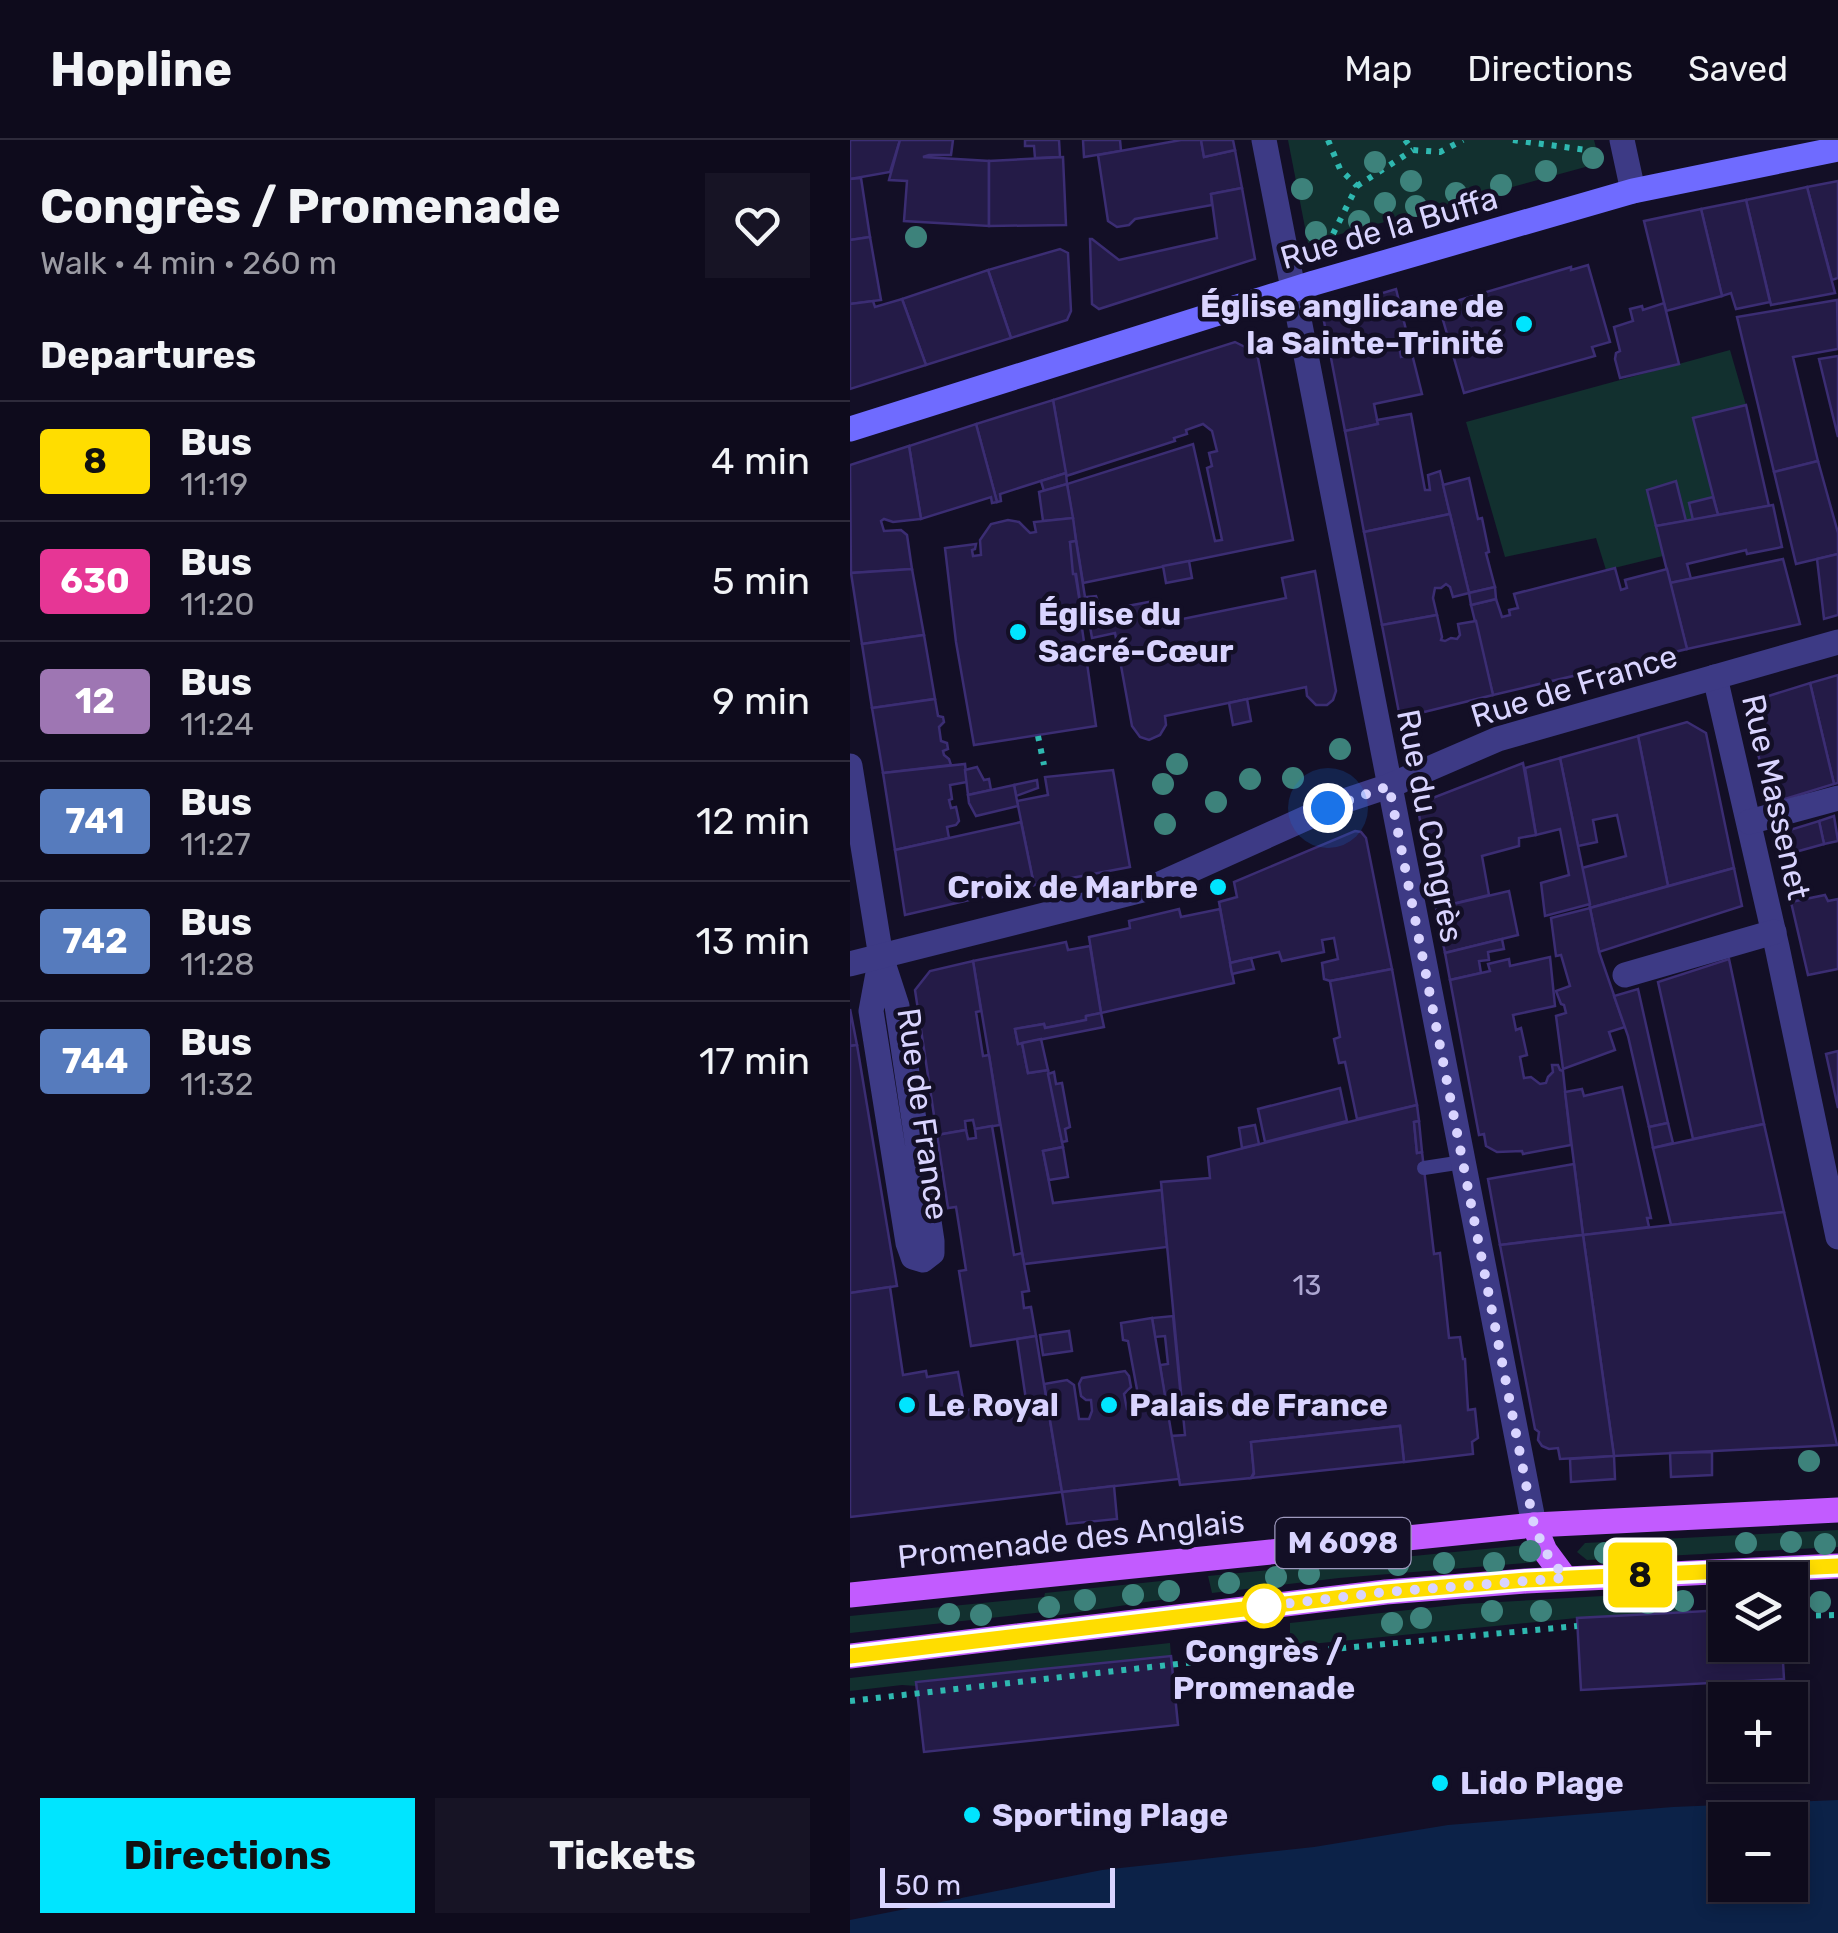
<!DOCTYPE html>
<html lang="en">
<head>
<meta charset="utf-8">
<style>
  body { margin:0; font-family:Rubik,sans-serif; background:#171425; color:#f1f3f6; height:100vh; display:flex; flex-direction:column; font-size:38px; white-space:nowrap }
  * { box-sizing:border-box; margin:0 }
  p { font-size:32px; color:#9b9ba3 }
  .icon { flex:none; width:55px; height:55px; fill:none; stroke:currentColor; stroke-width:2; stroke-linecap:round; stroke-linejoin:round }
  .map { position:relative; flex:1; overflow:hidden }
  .drawer { display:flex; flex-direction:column; background:#0e0b1c; width:850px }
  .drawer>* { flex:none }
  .badge { padding:0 20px; border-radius:8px; font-size:35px; line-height:65px }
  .buttons { position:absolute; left:858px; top:1422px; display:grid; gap:20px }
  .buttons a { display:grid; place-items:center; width:100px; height:100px; border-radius:0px; background:#0e0b1c; box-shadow:0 5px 15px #0003,0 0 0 2px #2e2b3b; font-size:50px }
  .scale { position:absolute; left:30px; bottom:25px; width:235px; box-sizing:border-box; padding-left:10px; border:5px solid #d9d4ff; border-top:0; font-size:28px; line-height:35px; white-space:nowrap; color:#d9d4ff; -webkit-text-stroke:8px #130f26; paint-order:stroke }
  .you { position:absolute; width:50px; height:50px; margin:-25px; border:8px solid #fff; border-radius:50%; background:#1a73e8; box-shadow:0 0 0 15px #1a73e833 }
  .map>.badge { position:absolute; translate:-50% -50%; box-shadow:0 0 0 5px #fff }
  h2 { padding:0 40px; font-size:38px; line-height:90px }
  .round { display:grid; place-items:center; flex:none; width:105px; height:105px; border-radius:0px; background:#171425 }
  .headline { display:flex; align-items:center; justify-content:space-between; height:170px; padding:0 40px }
  h1 { font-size:48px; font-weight:700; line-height:75px }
  .button { display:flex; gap:20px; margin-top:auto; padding:20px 40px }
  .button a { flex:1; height:115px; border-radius:0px; background:#00e5ff; color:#111; font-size:40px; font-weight:700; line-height:115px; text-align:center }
  .button a+a { background:#171425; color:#f1f3f6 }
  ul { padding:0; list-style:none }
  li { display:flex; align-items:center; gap:30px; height:120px; padding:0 40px; border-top:2px solid #2e2b3b }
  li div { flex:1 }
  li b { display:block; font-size:38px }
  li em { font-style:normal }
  li .badge { min-width:110px; font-weight:700; text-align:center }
  header { display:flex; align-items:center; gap:60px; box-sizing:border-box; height:140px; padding:0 50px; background:#0e0b1c; border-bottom:2px solid #2e2b3b }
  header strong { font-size:48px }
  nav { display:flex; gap:55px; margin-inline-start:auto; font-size:35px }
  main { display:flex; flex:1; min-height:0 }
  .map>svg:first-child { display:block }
</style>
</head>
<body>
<header>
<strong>Hopline</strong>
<nav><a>Map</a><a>Directions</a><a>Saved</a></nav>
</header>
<main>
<section class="drawer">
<div class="headline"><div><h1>Congrès / Promenade</h1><p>Walk · 4 min · 260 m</p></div><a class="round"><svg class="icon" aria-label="heart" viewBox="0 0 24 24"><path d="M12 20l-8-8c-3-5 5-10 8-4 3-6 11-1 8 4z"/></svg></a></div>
<h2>Departures</h2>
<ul>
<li><span class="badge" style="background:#fd0;color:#111">8</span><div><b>Bus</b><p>11:19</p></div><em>4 min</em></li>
<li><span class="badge" style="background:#e63695;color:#fff">630</span><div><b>Bus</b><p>11:20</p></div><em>5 min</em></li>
<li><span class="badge" style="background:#9e76b3;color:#fff">12</span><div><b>Bus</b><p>11:24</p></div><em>9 min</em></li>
<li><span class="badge" style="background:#567bbd;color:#fff">741</span><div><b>Bus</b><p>11:27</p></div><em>12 min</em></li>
<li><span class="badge" style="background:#567bbd;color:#fff">742</span><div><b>Bus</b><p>11:28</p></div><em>13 min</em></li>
<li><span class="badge" style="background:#567bbd;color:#fff">744</span><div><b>Bus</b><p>11:32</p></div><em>17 min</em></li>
</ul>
<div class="button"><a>Directions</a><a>Tickets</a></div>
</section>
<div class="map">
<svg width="988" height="1793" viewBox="0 0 988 1793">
  <rect width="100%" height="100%" fill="#130f26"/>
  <!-- green -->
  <g fill="#12302f">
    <path d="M438,0H744L750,23L458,103Z"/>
    <path d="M880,210L896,265L843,278L863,357L840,363L843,380L836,381L825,342L797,350L813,416L756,430L746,398L655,417L616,282Z"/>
    <path d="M988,1390V1407L737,1420L727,1412L735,1403Z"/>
    <path d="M677,1405L687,1422L489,1438L362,1453L358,1436Z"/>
    <path d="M321,1440L323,1458L196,1477L195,1472L0,1493V1476L194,1457L195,1453Z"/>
    <path d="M840,1451L841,1472L727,1478L440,1506V1483L613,1464Z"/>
    <path d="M320,1503L321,1516L67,1542V1546L52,1545L0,1551V1538Z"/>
  </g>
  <!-- water -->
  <path fill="#0c2248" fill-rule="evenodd" d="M988,1660V1793H0V1780L252,1730L464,1707L598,1685L823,1667ZM875,1680H940V1745H875Z"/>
  <!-- building -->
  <g fill="#241b47" stroke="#3b2d73" stroke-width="2.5">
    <path d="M0,0H50L40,32L0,39Z"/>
    <path d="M50,0H103L101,15H79L73,17L139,21V86L54,81L57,41L39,40Z"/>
    <path d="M175,0H209L210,17L185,18L184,6H175Z"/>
    <path d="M233,0H270L271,11L234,17Z"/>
    <path d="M331,0H351L354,17L385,10L392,48L361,54L362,65L285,79L279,85L267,87L258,81L248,15Z"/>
    <path d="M351,0H383L385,10L354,17Z"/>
    <path d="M213,17L216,85L139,86V21Z"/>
    <path d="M11,38L20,97L0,100V39Z"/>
    <path d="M988,41V138L982,140L957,47Z"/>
    <path d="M957,47L985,153L921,165L896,60Z"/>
    <path d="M392,48L405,119L249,169L242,164L240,99H242L269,120L367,98L361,54Z"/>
    <path d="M896,60L920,162L886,169L881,153L872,156L851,69Z"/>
    <path d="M851,69L872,156L816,171L794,81Z"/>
    <path d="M20,97L31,160L0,164V100Z"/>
    <path d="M210,109L218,113L221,171L217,180L161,198L138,130Z"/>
    <path d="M738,125L760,202L742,207L745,216L614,253L589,166L721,127V130Z"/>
    <path d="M138,130L161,198L76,225L52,159Z"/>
    <path d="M546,149L558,198L548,200L551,217L562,214L572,254L524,264L528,284L495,291L472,171Z"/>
    <path d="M52,159L76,225L0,249V164L23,161L25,167Z"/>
    <path d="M987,160L988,209L943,217L968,321L924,332L887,177Z"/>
    <path d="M814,163L829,224L770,238L765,219L766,213L770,211L764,187L783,181L780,169L792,166L793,170Z"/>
    <path d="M385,202L407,213L443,400L233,443L217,344L343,304L365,401L372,400L357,328L362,326L359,313L367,311L362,291L353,284L336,290L337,294L324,298L325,301L216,336L203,260Z"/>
    <path d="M988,216V297L969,219Z"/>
    <path d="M203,260L216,333L150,354L151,361L147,362L126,284Z"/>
    <path d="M896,265L919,366L868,375L843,278Z"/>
    <path d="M561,274L575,350H580L578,335L590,331L600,374L514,392L495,291L528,284L527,280Z"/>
    <path d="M126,284L147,362L142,363L141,357L71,379L59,306Z"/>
    <path d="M59,306L71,379L43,382L34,379L31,381L34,391L51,390L57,395L62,429L1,433L0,325Z"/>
    <path d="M968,321L988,393V414L946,424L924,332Z"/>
    <path d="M216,333L217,344L194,351L191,341Z"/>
    <path d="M619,338L628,379L632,378L639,412L636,413L645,447L619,453L593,345Z"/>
    <path d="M826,341L836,381L806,386L797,350Z"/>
    <path d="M217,344L223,378L193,381L189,352Z"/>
    <path d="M863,357L868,375L843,380L839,363Z"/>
    <path d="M923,365L932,407L897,414L896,410L837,424L841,439L820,443L806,386Z"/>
    <path d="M600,374L619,453L603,457L600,447L596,444L591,448H585L583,458L587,475L532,485L514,392Z"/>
    <path d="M223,378L226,401L220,402L233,481H231L246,586L124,605L106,502L95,408L126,404L125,409L122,410L123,416L131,415L130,400L141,384L158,380L169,382L180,393L186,392L184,382Z"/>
    <path d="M226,401L235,457L239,480L233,481L226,434H223L220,402Z"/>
    <path d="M988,414V475L974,479L967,419Z"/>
    <path d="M933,419L950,484L837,509L820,443Z"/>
    <path d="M339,421L342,438L316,443L313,426Z"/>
    <path d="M765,428L771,450L777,448L775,440L817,429L837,509L643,555L621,465L646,459L652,477L660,475L659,470L668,468L664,454Z"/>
    <path d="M62,429L74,495L12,504L1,433Z"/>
    <path d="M465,431L486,551L483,560L477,565H466L457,556L456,547L315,576L316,585L310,595L299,600L290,597L282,586L265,493L242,498L235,457L246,456L251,471L309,460L313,483L436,458L432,438Z"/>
    <path d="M645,447L646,459L621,465L619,453Z"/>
    <path d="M587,475L592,497L591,500L595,501L601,498L607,499L610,495L608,484L626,481L643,555L550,578L532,485Z"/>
    <path d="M74,495L85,559L22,568L12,504Z"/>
    <path d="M988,535V643L984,644L960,543Z"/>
    <path d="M960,543L984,644L925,662L919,660L896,563Z"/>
    <path d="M85,559L88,576L93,577L94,582L89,587L91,601L97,603L98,609L93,611L94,615L99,619L101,625L33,633L22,568Z"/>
    <path d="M397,559L401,581L383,585L379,563Z"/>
    <path d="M837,582L856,593L884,728L818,746L788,596Z"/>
    <path d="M788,596L818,746L740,768L732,728L776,716L767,675L743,680L747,702L728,706L710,618Z"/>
    <path d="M710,618L740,764L695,776L691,743L719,735L710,689L686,695L675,628Z"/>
    <path d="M673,623L686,695L669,698V706L632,716L639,755L586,768L567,664Z"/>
    <path d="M115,624L117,642L100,645L102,659L99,660L101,668L106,667L109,681L106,685L97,687L99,698L45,710L33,633Z"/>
    <path d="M127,627L134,640L139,639L141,650L118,655L115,630Z"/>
    <path d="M263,630L280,727L184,745L167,661L198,655L195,637Z"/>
    <path d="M187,640L188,648L166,656L164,645Z"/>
    <path d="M164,645L168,666L126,676L119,663L118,655Z"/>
    <path d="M984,676L988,701L974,704L969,681Z"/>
    <path d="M969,681L974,704L931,716L927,698L930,693Z"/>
    <path d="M171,682L184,745L55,775L45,710Z"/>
    <path d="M505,691L511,692L516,698L542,829L480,841L474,839L472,823L488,819L484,798L472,800L474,812L432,821L429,812L380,823L369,762L387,757L384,742Z"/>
    <path d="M884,728L892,766L749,812L740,768Z"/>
    <path d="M659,751L668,795L595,813L586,768Z"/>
    <path d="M975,755L978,761L988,759V829L958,835L941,762Z"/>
    <path d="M740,768L749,812L775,887L759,892L765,910L713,929L706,876L716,873L714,865L711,864L706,851L720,846L711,815L706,816L701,778Z"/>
    <path d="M329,769L331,777L370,769L384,843L251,873L239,797L280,788L279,781Z"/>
    <path d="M652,799L654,809L638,812L639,820L629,821L631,833L600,840L595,813Z"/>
    <path d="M216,802L218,810L240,806L251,873L236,876V880L195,888L194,884L165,889L168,904L172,903L178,933L198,930L213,1007L193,1011L203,1063L312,1050L317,1107L174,1124L123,821Z"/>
    <path d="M700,817L705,866L663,875L666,890L671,888L677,915L670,917L674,938L681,937L690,944L696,943L698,937L703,932L702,925H708L710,930L713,931L721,1005L673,1014L672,1011L647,1012L636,1006L634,994L629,995L600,840L640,831L638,824L659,819L660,826Z"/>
    <path d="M401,818L404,829L382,834L380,823Z"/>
    <path d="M879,819L914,984L843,999L808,842Z"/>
    <path d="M123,821L131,871L126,872L133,916L139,915L150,985L125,989L123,980L115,981L116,990L87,995L65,850L80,831Z"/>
    <path d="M542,829L567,965L507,979L495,922L489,923L484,899L490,897L480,841Z"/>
    <path d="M788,849L818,983L799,987L778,896L764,856Z"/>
    <path d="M0,869L7,905L0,906Z"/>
    <path d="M251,873L254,887L168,904L165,889L194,884L195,888L236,880V876Z"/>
    <path d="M191,899L198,930L178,933L172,903Z"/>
    <path d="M7,905L47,1146L0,1153V906Z"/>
    <path d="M988,911V968L976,914Z"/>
    <path d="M204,932L206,944L212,943L220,987L215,989L217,1001L212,1002L198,934Z"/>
    <path d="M772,947L801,1078H797L799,1087L733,1095L715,952L732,949L734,956Z"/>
    <path d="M490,948L497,981L415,1002L408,969Z"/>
    <path d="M567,965L569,981L564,982L567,1013L572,1012L584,1114L590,1113L599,1198L610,1197L613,1219H615L618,1270L625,1269L628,1298L622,1302L623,1314L554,1322L550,1286L401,1302L404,1332L401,1338L330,1345L321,1296L335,1295L311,1042L360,1038L358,1017Z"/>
    <path d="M569,981L572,1012L567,1013L564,982Z"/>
    <path d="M818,983L823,1003L803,1008L799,987Z"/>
    <path d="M914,984L934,1072L821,1085L803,1008Z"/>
    <path d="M405,985L409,1004L392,1008L389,988Z"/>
    <path d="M142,986L164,1115L172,1113L179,1151L172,1152L174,1168L181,1167L186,1196L121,1206L109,1131L116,1130L106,1067L98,1068L87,995L116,990L118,999L126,998L125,989Z"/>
    <path d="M213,1007L218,1037L199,1040L193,1011Z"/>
    <path d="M724,1024L733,1095L650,1105L638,1039Z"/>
    <path d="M934,1072L987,1305L764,1316L733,1095Z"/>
    <path d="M733,1095L764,1316L710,1319L708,1308L699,1309L692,1306L688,1300L689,1292L685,1289L650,1105Z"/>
    <path d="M40,1147L53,1235L76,1231L77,1237L108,1232L115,1270L196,1257L212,1352L0,1377V1153Z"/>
    <path d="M323,1176L331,1258L315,1259L310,1225L318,1224L315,1196L305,1197L302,1178Z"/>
    <path d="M302,1178L329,1339L212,1352L194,1244L217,1240L224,1245L229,1279H239L242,1271L241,1260H236L231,1256L229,1244L232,1238L275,1231L279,1236L281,1247L274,1254L277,1269L282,1273L291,1271L278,1201L273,1200L271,1183Z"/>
    <path d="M219,1191L222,1211L193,1215L190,1195Z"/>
    <path d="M186,1196L196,1257L176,1260L167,1199Z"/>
    <path d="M550,1286L554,1322L401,1338L404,1334L401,1302Z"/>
    <path d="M862,1312V1335L821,1337L820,1313Z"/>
    <path d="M764,1316L765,1339L721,1342L720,1319Z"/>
    <path d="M264,1346L267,1379L217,1384L212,1352Z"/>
    <path d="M875,1470V1505H932L934,1539L731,1550L727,1478Z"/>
    <path d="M321,1516L328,1585L74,1612L66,1542Z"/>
  </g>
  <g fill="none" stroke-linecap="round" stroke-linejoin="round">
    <!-- path -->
    <g stroke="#2fb8b0" stroke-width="6" stroke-dasharray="5 8" stroke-linecap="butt">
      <path d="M478,0L490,29L507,46L482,96"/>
      <path d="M555,0L563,10L590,12L613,0"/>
      <path d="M663,0L751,12"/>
      <path d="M507,46L563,10"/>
      <path d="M188,596L194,625"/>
      <path d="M940,1476L988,1475"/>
      <path d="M0,1561L345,1522L727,1486"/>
    </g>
    <!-- lane -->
    <path stroke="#3d3a85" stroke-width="14" d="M574,1028L613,1022"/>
    <!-- street -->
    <g stroke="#3d3a85" stroke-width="25">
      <path d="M414,0L684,1385"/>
      <path d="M772,0L783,51"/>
      <path d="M865,537L927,807L988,1097"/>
      <path d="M0,626L31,817L47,866L82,1101V1113L73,1120L63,1117L58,1103L21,871L31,817"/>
      <path d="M899,682L988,658"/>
      <path d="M0,824L301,748L494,661L539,646L648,599L988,502"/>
      <path d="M775,835L924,792"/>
    </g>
    <!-- secondary -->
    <path stroke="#6f6bff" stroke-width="25" d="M0,289L464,143L783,51L988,9"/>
    <!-- primary -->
    <g stroke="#c25bff" stroke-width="25">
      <path d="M684,1385L695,1411L715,1438"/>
      <path d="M0,1455L684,1385L988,1370"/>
      <path d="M0,1516L536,1452L676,1441L988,1426"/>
    </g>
  </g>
  <!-- trees -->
  <g fill="#3d827b">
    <circle cx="743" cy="18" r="11"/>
    <circle cx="525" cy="22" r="11"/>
    <circle cx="696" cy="31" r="11"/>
    <circle cx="561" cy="41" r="11"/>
    <circle cx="651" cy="45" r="11"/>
    <circle cx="452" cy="49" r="11"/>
    <circle cx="606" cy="53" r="11"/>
    <circle cx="535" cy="63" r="11"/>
    <circle cx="566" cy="66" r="11"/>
    <circle cx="509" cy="81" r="11"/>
    <circle cx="466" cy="92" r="11"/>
    <circle cx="66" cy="97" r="11"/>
    <circle cx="490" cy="609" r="11"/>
    <circle cx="327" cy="624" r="11"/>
    <circle cx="443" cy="638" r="11"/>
    <circle cx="400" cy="639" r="11"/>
    <circle cx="313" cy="644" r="11"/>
    <circle cx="366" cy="662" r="11"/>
    <circle cx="315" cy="684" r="11"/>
    <circle cx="959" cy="1321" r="11"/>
    <circle cx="941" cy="1402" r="11"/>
    <circle cx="896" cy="1403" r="11"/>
    <circle cx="975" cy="1404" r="11"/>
    <circle cx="680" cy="1411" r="11"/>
    <circle cx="802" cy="1412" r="11"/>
    <circle cx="755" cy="1413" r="11"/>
    <circle cx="594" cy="1423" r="11"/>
    <circle cx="644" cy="1423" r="11"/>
    <circle cx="548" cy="1425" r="11"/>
    <circle cx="459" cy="1434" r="11"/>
    <circle cx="426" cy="1437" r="11"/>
    <circle cx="379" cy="1443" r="11"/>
    <circle cx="319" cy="1451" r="11"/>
    <circle cx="283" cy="1455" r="11"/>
    <circle cx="235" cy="1460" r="11"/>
    <circle cx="833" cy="1461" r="11"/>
    <circle cx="970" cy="1462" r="11"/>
    <circle cx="798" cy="1463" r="11"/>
    <circle cx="199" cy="1467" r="11"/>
    <circle cx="642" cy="1471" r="11"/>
    <circle cx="691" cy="1471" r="11"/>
    <circle cx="99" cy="1474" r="11"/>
    <circle cx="131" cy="1475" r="11"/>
    <circle cx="571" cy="1478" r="11"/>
    <circle cx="542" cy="1483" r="11"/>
  </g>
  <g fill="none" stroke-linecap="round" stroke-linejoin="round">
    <!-- line casing -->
    <g stroke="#fff" stroke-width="22">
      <path id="line" d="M0,1516L536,1452L676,1440L988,1426"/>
    </g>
    <!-- line -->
    <use href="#line" stroke="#fd0" stroke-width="15"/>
    <!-- walk -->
    <path stroke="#d9d4ff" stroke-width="10" stroke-dasharray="0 18" d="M414,1466L400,1468L536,1452L715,1438L695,1411L684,1385L539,646L478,668"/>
  </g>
  <!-- markers -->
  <g fill="#00e5ff" stroke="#130f26" stroke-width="4">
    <circle cx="674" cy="184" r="10"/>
    <circle cx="168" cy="492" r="10"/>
    <circle cx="368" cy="747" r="10"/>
    <circle cx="57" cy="1265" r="10"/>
    <circle cx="259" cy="1265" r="10"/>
    <circle cx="590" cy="1643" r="10"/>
    <circle cx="122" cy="1675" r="10"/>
  </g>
  <circle fill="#fff" stroke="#fd0" stroke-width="5" cx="414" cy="1466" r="20"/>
  <g text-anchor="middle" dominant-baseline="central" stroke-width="9" stroke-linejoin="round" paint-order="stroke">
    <!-- number labels -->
    <g font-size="28" fill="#aca6d1">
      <text x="457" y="1145">13</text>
    </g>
    <!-- shield labels -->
    <rect fill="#130f26" stroke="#9e99be" stroke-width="2.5" x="425.5" y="1378" width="135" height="50" rx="8"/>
    <g font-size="30" font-weight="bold" fill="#d9d4ff">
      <text x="493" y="1403">M 6098</text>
    </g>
    <!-- street labels -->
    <g font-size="32" fill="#d9d4ff" stroke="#130f26">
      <text transform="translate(539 88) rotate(-16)">Rue de la Buffa</text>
      <text transform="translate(724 546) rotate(-17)">Rue de France</text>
      <text transform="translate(926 657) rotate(77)">Rue Massenet</text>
      <text transform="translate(580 686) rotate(79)">Rue du Congrès</text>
      <text transform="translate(73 974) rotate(82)">Rue de France</text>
      <text transform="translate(221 1399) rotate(-6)">Promenade des Anglais</text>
    </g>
    <!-- poi labels -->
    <g font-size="32" font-weight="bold" fill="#d9d4ff" stroke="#130f26" text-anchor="start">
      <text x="654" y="166" text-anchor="end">Église anglicane de<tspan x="654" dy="37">la Sainte-Trinité</tspan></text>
      <text x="188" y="474">Église du<tspan x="188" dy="37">Sacré-Cœur</tspan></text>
      <text x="348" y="747" text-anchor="end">Croix de Marbre</text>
      <text x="77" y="1265">Le Royal</text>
      <text x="279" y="1265">Palais de France</text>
      <text x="610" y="1643">Lido Plage</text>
      <text x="142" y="1675">Sporting Plage</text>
    </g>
    <!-- stop labels -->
    <g font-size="32" font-weight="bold" fill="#d9d4ff" stroke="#130f26">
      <text x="414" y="1511">Congrès /<tspan x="414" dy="37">Promenade</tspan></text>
    </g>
  </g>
</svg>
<div class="buttons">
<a><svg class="icon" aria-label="layers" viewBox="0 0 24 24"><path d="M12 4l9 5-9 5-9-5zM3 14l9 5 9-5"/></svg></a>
<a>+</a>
<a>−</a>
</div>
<div class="scale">50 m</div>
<div class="you" style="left:478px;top:668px"></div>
<b class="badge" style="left:790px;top:1435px;background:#fd0;color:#111">8</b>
</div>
</main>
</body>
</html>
